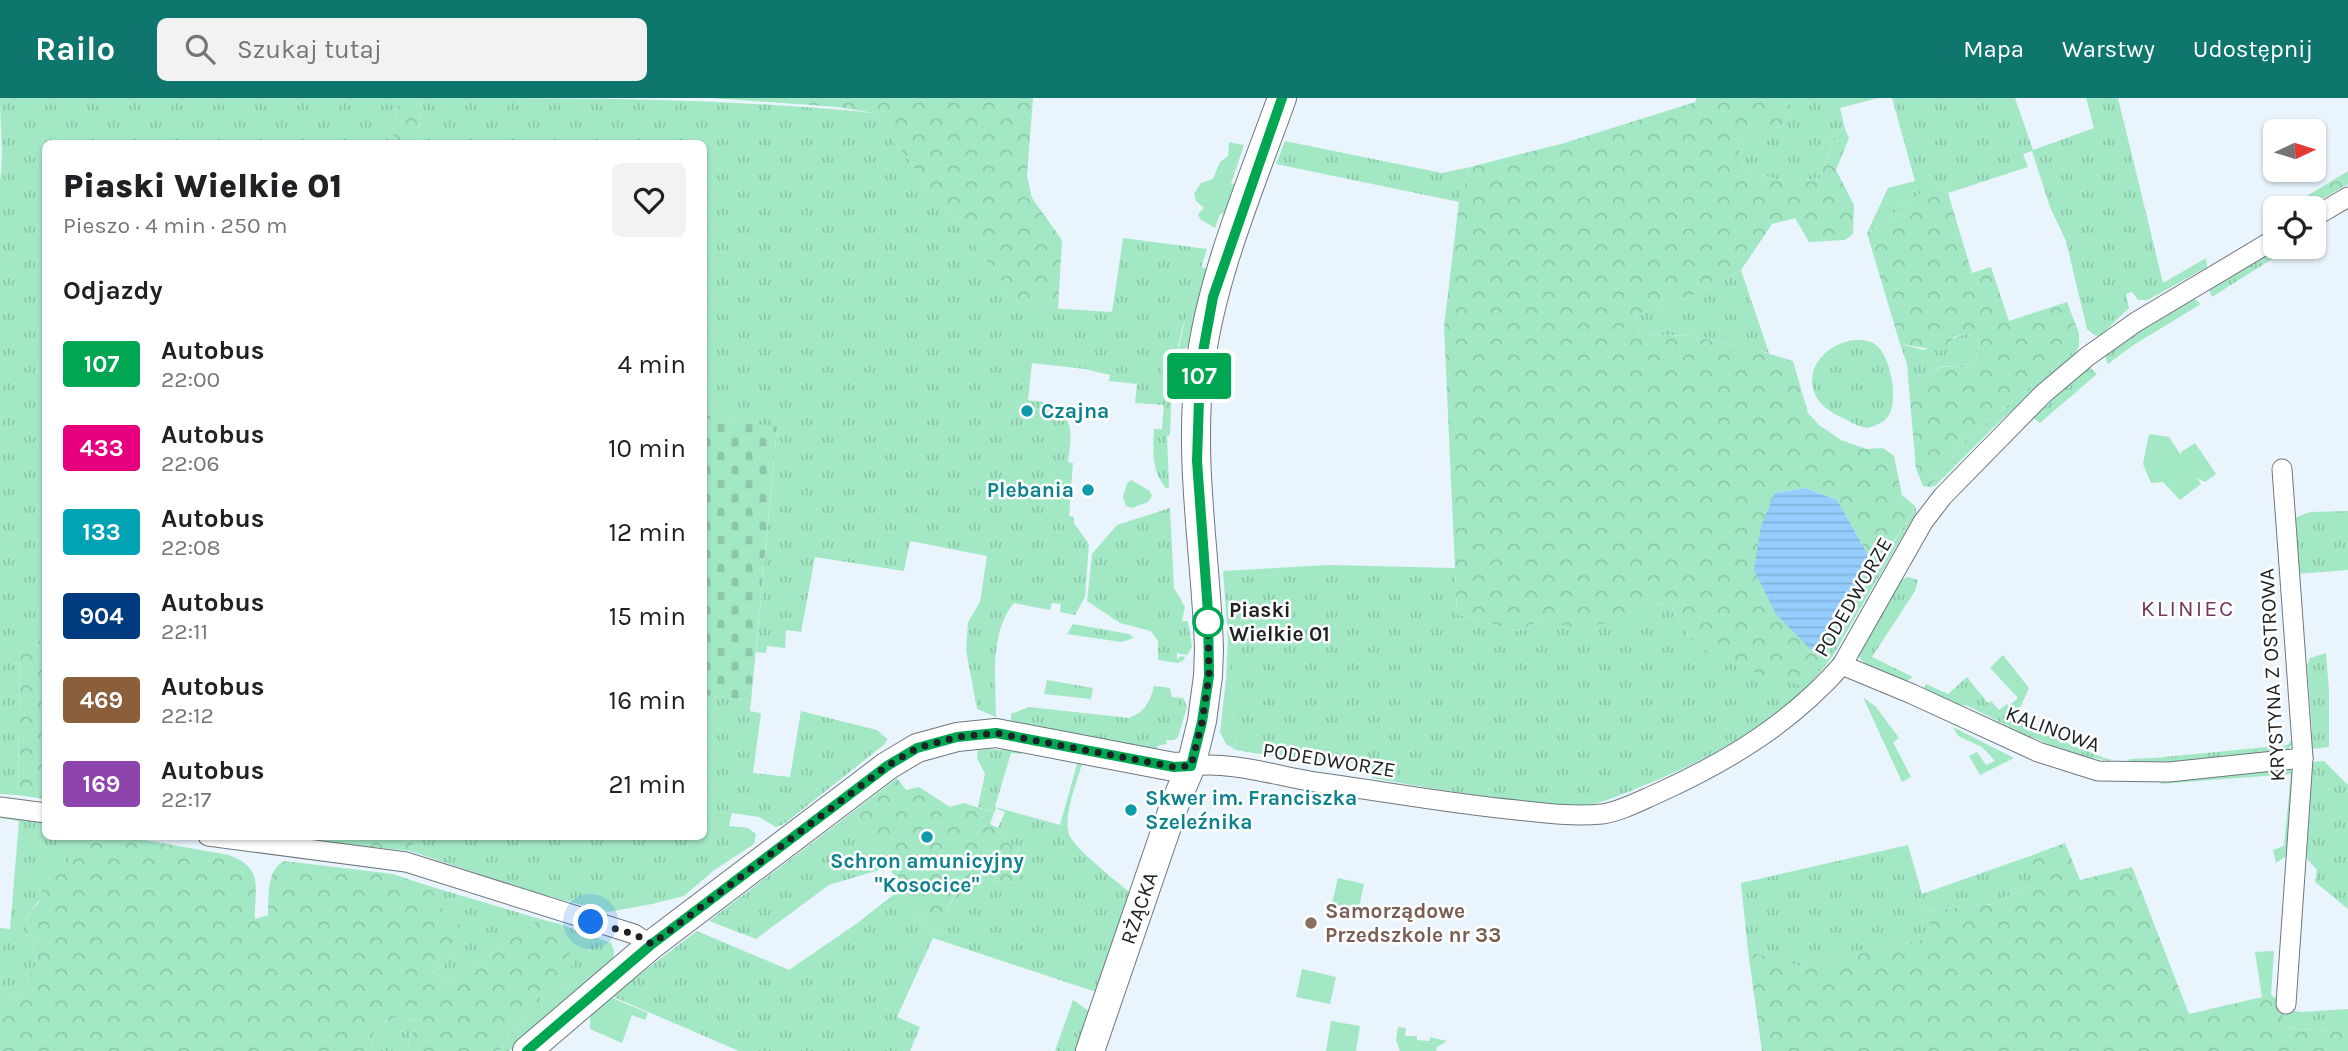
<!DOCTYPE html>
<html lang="pl">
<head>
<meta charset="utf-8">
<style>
  body { margin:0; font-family:Karla,sans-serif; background:#f2f2f2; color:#202124; height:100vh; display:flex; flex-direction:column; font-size:26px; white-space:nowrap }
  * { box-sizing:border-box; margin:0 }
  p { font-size:23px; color:#757577 }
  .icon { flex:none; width:38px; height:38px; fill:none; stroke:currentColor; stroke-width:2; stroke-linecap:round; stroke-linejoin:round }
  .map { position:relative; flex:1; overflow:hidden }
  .details { position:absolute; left:42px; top:42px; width:665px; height:700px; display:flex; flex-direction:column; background:#fff; border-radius:10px; box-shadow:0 2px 5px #0004 }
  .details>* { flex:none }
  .badge { padding:0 14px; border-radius:5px; font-size:24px; line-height:46px }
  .needle { width:46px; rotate:86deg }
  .controls { position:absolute; left:2263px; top:21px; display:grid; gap:14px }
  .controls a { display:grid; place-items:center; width:63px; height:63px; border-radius:10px; background:#fff; box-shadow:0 2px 5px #0004; font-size:35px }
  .you { position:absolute; width:35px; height:35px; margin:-18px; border:5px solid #fff; border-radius:50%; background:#1a73e8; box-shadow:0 0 0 10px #1a73e833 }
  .map>.badge { position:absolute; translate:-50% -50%; box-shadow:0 0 0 4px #fff }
  h2 { padding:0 21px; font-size:26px; line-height:63px }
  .round { display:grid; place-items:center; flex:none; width:74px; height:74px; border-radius:10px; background:#f2f2f2 }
  .head { display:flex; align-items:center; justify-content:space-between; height:119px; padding:0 21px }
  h1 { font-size:33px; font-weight:800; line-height:52px }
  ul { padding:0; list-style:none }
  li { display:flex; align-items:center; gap:21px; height:84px; padding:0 21px }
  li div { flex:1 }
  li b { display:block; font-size:26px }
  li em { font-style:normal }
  li .badge { min-width:77px; font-weight:700; text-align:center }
  header { display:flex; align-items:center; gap:42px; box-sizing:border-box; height:98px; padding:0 35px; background:#0f766e; color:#fff }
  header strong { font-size:33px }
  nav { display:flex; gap:38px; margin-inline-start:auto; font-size:24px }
  .search { width:490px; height:63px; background:#f2f2f2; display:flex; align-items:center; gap:18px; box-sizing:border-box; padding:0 24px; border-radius:10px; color:#757577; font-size:26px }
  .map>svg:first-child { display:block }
</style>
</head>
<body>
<header>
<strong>Railo</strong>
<div class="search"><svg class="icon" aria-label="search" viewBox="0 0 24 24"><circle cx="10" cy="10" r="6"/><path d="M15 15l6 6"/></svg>Szukaj tutaj</div>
<nav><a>Mapa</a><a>Warstwy</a><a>Udostępnij</a></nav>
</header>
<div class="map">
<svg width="2348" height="953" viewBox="0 0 2348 953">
  <defs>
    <pattern id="grass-tufts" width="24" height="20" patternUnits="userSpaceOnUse" patternTransform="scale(1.75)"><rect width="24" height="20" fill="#a3e8c5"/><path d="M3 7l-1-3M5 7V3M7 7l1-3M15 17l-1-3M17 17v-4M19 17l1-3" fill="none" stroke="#8cc7a9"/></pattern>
    <pattern id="forest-crowns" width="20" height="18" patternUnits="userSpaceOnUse" patternTransform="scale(1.75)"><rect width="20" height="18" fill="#a3e8c5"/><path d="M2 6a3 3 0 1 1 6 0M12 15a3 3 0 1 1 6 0" fill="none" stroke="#8cc7a9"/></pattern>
    <pattern id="cemetery-stones" width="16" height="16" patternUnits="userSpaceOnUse" patternTransform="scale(1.75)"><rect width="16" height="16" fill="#a3e8c5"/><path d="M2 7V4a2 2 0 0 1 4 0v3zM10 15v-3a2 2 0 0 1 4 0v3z" fill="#8cc7a9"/></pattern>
    <pattern id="water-rules" width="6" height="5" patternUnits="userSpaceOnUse" patternTransform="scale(1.75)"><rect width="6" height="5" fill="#95cefe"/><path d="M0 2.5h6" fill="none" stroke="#80b1da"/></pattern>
  </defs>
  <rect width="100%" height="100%" fill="#eaf4fd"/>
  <!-- grass -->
  <g fill="url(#grass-tufts)">
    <path d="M0,0H399L391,45L46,46V541L20,550L18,697L0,696V82C4,57 0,26 0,0Z"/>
    <path d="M422,0C573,0 725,0 874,15L885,32L1018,204L1031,209L1112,214L1123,140L1207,151L1182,231L1172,280L1170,337L1167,338L1169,390H1166C1151,373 1153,352 1154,331H1162L1164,307L1135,305L1137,286L1109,283L1110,277L1085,271L1032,265L1028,302L1050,305L1049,311C1078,317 1070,344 1068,364L1073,365L1069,418L1074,419V425L1089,446L1085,499L1075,517L1060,514L1061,506L1052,505L1050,512L1014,505C989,535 996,582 996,619L977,611L966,552L968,524L980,504L987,458L910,443L904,473L815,459L801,534L786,532L785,550L767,548L766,555L756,554L777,330L704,317V46H418Z"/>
    <path d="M1780,0H1878L1840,10L1845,31L1836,33L1820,80L1789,84L1745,73L1737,42L1783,27L1792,8Z"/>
    <path d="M1892,0H2015L2033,52L2094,30L2086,0H2118L2163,185L2206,160L2207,169L2148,202H2138L2132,194L2126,196L2129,210L2101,237L2096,238L2087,231L2066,143L2050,109L2032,53L2023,56L2028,69L1948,95L1930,89L1867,135L1888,90L1915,83Z"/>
    <path d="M1285,43L1442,75L1470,69L1459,104L1276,66Z"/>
    <path d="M2276,149H2291L2212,199L2208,189Z"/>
    <path d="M1741,172L1769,255L1691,238L1640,236L1635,217L1706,193Z"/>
    <path d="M2192,199L2201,206L2132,248L2108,266L2104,256Z"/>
    <path d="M1967,235L1980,243L1976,262L1965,270C1938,263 1929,275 1909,291L1907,266L1900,246L1924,252Z"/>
    <path d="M1854,242C1862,242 1869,242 1876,247C1890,257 1898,299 1890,315C1886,324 1877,327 1868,330C1860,329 1854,326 1847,322C1836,317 1824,311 1817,300C1801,271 1828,245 1854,242Z"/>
    <path d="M2079,248L2075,257L1998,325L1935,388L1930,389L1964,344Z"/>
    <path d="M2088,268L2097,276L2040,325L2033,320Z"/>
    <path d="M1916,409V415L1832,559C1787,621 1714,659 1645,687C1625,695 1605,705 1584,707C1563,709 1541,705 1520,702C1470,697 1421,689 1372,680L1371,662L1334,668L1236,652L1223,473L1329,467L1455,470L1457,516L1517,533L1550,519L1652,506L1671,507L1688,539L1850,519L1842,513L1871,462L1879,467Z"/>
    <path d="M1170,410L1174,490L1185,509L1182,523H1188L1192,549L1187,557L1177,555V561L1181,558L1185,559L1184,562L1178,565L1158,562V543L1151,533L1120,525L1087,503L1092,456L1117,427Z"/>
    <path d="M2348,413V472L2296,476L2294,420L2310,414Z"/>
    <path d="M1908,479L1918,482L1915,493L1872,559L1913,579L1907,583C1891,577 1867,573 1858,557L1899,483Z"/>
    <path d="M1073,526L1129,536L1134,540L1121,544L1067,536Z"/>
    <path d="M2326,555L2329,593V649L2312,651L2310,645L2312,632L2307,567L2310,560Z"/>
    <path d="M1967,579L1988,605L1991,603L2007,621L2107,661H2111L2109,663L2070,655L2024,636L1968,608L1948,605L1923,591L1926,586L1948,596Z"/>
    <path d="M1047,582L1093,590L1091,601L1044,596Z"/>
    <path d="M1154,588L1170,590L1172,599L1183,600L1187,609L1178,639L1174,642H1166L1167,646L1157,648V651L1150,652L1011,630V616L1029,609L1129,620C1145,614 1150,604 1154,588Z"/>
    <path d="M704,597L751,603L750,613L761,615L753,675L790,679L801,613L877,632L887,641L885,646L784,726L776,729L759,719L732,715L729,728L748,730L756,736L754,746L713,773L684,798L652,806L608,814L530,793L410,753L416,739L704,738Z"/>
    <path d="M2293,641V646L2288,651L2273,653L2256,659L2179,666H2131L2129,664V661L2154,660L2287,647Z"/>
    <path d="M987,651L1022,653L1021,656L1011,655L995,709L1060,727L1077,666H1082C1077,684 1063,718 1069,736C1074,751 1119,785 1132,796L1096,894L933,840L897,919L920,929L910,953H739L611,898L697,833L789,872L856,826L902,790L933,839C959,790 957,775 1018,785L1025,764L998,730L1005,714L996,710L994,715L978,709L985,676L977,660L978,652Z"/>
    <path d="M2324,663L2348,687V811L2315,784L2317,772L2308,762L2304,751L2311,664Z"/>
    <path d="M2291,666L2295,680L2288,757L2276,765L2273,752L2284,748L2291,676L2160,686L2165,680Z"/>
    <path d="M854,713L889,769L829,787L756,841L709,823Z"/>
    <path d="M0,717L45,724L46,738L71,739L68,771L36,806L26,821L37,863L21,896L7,909L0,894V830L10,831L19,723L0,720Z"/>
    <path d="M1908,747L1922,796L2030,758V787L1992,806L1927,813L1935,839L1799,868L1748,853L1741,785Z"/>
    <path d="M429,788L540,821L451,883L433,875L467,846L441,811Z"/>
    <path d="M560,826L611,845L614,853L613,862L509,953H499L529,915L538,898L563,885L568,839Z"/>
    <path d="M1073,902L1089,913L1076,953H1055Z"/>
    <path d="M2278,911L2301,914L2348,911V934L2283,930Z"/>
    <path d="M396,919L423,924L410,938L408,953H370L375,929Z"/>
  </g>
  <!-- forest -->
  <g fill="url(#forest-crowns)">
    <path d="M399,0H422L418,45H391Z"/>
    <path d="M711,0H1033L1027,78L1032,100L1062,142L1058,211L1031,209L1018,204L885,32L874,15L838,9Z"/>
    <path d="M1696,0H1780L1792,8L1783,27L1737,42L1745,73L1789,84L1820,80L1836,33L1845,31L1849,40L1836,72L1854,107L1853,136L1845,142L1809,144L1795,120L1772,126L1741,172L1706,193L1635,217L1640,236L1691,238L1760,253L1793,263L1808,315L1819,327L1841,342L1866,351L1883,350L1894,358L1902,397L1916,409L1878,467L1871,462L1837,402L1805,390L1775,395L1810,552L1842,513L1850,518L1822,567L1803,588C1765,577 1720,568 1690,540C1682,532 1677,517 1671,507L1652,506L1636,523L1566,529L1550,519L1517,533L1457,516L1444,228L1459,104L1470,69L1561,46L1692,5L1696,4Z"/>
    <path d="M2348,73V86L2307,110H2287Z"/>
    <path d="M1930,88L1948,95L1972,175L1991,169L2009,223L2067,204L2079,235V248L1964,344L1930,389L1923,388L1916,371L1909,291C1929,275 1938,264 1965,270L1976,262L1980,243L1967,235L1954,239L1942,253L1900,246L1867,135Z"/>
    <path d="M45,541H46L45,701L18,697L20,550Z"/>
    <path d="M897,680L906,692L919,689L950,709L964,705L994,715L990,726L998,730L1025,764L1018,785C955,775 959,789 933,840L854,713Z"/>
    <path d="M71,738L128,739L229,757C265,771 254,789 255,821L268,817C269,800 266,770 285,763L393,776L429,788L451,824L479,832L467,846L433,875L451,883L540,821L560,826L568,839L572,868L563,885L538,898L529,915L499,953H408L410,938L423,924L396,919L375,929L370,953H0V894L8,908L21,896L37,863L26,821L43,798L39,782L48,768L68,770Z"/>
    <path d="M271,739H416L410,753Z"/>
    <path d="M2065,745L2080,782L2132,769L2189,916L2271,897L2279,902L2278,911L2283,930L2348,934V953H1762L1748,853L1799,868L1934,839L1927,813L1992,806L2030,787V758Z"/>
  </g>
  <!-- cemetery -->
  <path fill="url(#cemetery-stones)" d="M704,317L777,329L751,603L704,597Z"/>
  <!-- green -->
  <g fill="#a3e8c5">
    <path d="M1229,44L1244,47L1231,86L1240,85L1229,114L1220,116L1215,130L1200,121L1198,116L1204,110L1196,103L1194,96L1201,85L1213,81L1220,64L1228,58Z"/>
    <path d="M1201,169L1208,171L1190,248L1178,254L1189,203Z"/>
    <path d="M2149,336L2169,339L2181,357V354L2195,345L2216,376L2205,384L2197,380L2201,386L2180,402L2163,384L2151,385L2143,366Z"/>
    <path d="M1131,382L1150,393L1152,398L1148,404L1132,410L1126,408L1123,399L1127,385Z"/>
    <path d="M1228,537L1236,652L1226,646L1220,634L1226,582Z"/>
    <path d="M2003,557L2029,590L2014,623L2007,621L1999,612L2007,606L2009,608L2018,600L1990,570Z"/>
    <path d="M1863,599L1876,609L1899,640L1893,644L1911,679L1902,684Z"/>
    <path d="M1953,629L2014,660L1980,677L1969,658L1977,654L1986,667L1995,663L1982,649L1958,638Z"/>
    <path d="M1338,780L1364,786L1357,819L1330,813Z"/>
    <path d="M2274,853L2271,897L2262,899L2255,854Z"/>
    <path d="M1302,871L1336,879L1330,906L1296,899Z"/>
    <path d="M610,899L648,915L645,922L632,917L622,945L590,931V917Z"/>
    <path d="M1331,923L1360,928L1356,953H1326Z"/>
    <path d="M1398,929L1406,930L1405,938H1417V942L1430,943V939L1447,943L1437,949L1436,953H1400L1396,942Z"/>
  </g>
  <!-- water -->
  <path fill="url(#water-rules)" d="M1805,390L1837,402L1871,462L1842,513L1811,552L1776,516L1754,472L1761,428L1775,395Z"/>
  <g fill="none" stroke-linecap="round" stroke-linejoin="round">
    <!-- street casing -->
    <g stroke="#6f777f" stroke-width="21">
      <g id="street">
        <path d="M2314,119L2348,99"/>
        <path d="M2282,371L2303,660L2286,906"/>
        <path d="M1842,567L1912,596L2038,654L2098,673L2169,674L2303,660"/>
        <path d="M1191,668C1235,663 1279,679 1322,685C1387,694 1452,706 1517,712C1545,715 1573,719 1602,716C1619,714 1640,703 1656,696C1727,664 1790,626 1842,567L1923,424L1943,398L2043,296L2088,258L2136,224L2275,141"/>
        <path d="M0,709L46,715"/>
        <path d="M208,738L406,764L634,836L651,847"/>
      </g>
    </g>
    <!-- secondary casing -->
    <g stroke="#6f777f" stroke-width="30">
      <g id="secondary">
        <path d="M527,953L651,847L887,668L917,650L957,639L996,635L1174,669L1191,668"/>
        <path d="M1090,953L1174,708L1191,668L1202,623L1208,578L1209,551C1206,457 1188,362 1200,269C1211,179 1251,86 1282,0"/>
      </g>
    </g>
    <!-- street -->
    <use href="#street" stroke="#fff" stroke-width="19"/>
    <!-- secondary -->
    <use href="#secondary" stroke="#fff" stroke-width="28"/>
  </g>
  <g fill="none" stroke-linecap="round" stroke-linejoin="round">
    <!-- line casing -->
    <g stroke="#fff" stroke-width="16">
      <path id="line" d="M527,953L652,846L887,668L917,650L957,639L996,635L1174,669L1191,668L1202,624L1209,578L1208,514L1197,363L1200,270L1213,199L1282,0"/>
    </g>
    <!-- line -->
    <use href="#line" stroke="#00a651" stroke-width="10"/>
    <!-- walk -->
    <path stroke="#1f2225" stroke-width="7" stroke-dasharray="0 12.6" d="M591,824L634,836L652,846L887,668L917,650L957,639L996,635L1174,669L1191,668L1202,624L1209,578L1208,524"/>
  </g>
  <!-- markers -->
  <g fill="#0f9aa8" stroke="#fff" stroke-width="2.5">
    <circle cx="1027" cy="313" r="7"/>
    <circle cx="1088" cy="392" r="7"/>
    <circle cx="1131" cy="712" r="7"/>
    <circle cx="927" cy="739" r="7"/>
  </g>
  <circle fill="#fff" stroke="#00a651" stroke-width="3.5" cx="1208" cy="524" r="14"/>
  <circle fill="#8d6e63" stroke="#fff" stroke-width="2.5" cx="1311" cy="825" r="7"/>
  <g text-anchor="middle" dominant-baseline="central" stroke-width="5" stroke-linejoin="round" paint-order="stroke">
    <!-- culture labels -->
    <g font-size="21" font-weight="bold" fill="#0d838f" stroke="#fff" text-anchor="start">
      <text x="1041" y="313">Czajna</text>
      <text x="1074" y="392" text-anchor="end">Plebania</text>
      <text x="1145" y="700">Skwer im. Franciszka<tspan x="1145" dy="24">Szeleźnika</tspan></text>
      <text x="927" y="763" text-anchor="middle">Schron amunicyjny<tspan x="927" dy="24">"Kosocice"</tspan></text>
    </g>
    <!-- street labels -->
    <g font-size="21" fill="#1f2225" stroke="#fff">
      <text transform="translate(1853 499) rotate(-60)">PODEDWORZE</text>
      <text transform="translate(2272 577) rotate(-93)">KRYSTYNA Z OSTROWA</text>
      <text transform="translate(2053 631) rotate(20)">KALINOWA</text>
      <text transform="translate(1329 662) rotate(9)">PODEDWORZE</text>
      <text transform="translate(1139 810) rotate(-71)">RŻĄCKA</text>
    </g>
    <!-- stop labels -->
    <g font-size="21" font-weight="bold" fill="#1f2225" stroke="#fff" text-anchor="start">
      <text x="1229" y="512">Piaski<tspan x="1229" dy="24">Wielkie 01</tspan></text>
    </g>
    <!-- education labels -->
    <g font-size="21" font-weight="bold" fill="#785e54" stroke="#fff" text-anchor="start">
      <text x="1325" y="813">Samorządowe<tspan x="1325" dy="24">Przedszkole nr 33</tspan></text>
    </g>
    <!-- neighbourhood labels -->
    <g font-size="23" letter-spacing="2" fill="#73375f" stroke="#fff">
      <text x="2188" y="510">KLINIEC</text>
    </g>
  </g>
</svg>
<div class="controls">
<a><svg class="needle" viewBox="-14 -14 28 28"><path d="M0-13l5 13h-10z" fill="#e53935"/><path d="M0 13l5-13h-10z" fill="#757577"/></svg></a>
<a><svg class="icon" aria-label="locate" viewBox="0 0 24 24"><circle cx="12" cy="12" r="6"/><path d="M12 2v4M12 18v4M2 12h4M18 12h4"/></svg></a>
</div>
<div class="you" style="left:591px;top:824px"></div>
<b class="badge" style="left:1199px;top:278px;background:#00a651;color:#fff">107</b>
<section class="details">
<div class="head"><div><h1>Piaski Wielkie 01</h1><p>Pieszo · 4 min · 250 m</p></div><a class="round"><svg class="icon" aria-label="heart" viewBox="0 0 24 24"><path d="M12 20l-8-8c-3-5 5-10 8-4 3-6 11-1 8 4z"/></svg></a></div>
<h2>Odjazdy</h2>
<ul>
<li><span class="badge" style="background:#00a651;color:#fff">107</span><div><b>Autobus</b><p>22:00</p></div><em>4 min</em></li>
<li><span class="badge" style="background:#e6007e;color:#fff">433</span><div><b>Autobus</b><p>22:06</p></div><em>10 min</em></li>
<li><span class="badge" style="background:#00a3b4;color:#fff">133</span><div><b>Autobus</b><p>22:08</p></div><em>12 min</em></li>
<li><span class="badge" style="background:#003b80;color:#fff">904</span><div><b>Autobus</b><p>22:11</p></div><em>15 min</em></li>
<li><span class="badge" style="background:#8b5e3c;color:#fff">469</span><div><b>Autobus</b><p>22:12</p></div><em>16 min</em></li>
<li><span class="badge" style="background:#8e44ad;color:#fff">169</span><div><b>Autobus</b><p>22:17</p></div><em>21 min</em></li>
</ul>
</section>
</div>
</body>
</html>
